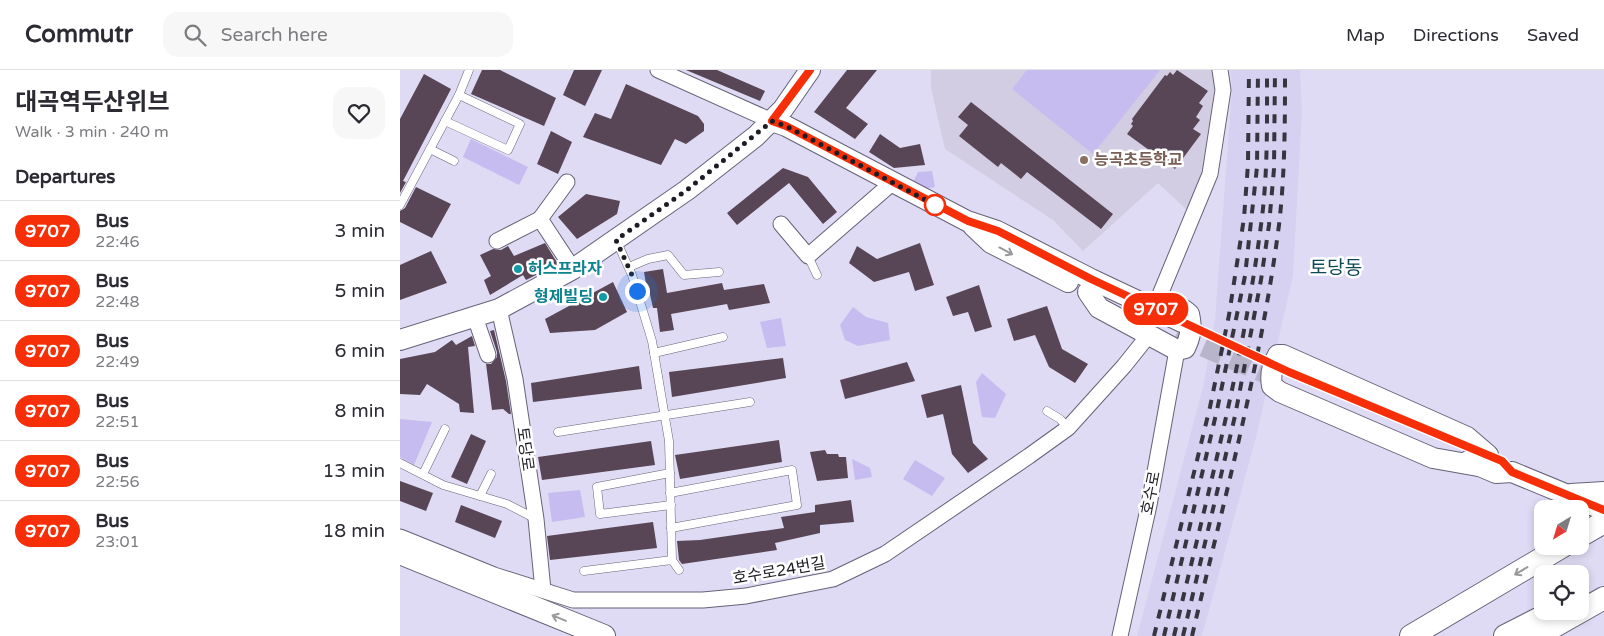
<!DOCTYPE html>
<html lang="en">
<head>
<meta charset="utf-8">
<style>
  body { margin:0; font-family:"Varela Round","Noto Sans KR",sans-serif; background:#f7f7f7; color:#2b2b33; height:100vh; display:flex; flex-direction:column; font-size:19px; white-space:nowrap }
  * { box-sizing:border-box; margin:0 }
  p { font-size:16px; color:#7c7c81 }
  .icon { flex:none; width:28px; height:28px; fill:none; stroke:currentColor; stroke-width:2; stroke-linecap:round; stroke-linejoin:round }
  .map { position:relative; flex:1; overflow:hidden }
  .details { display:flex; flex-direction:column; background:#fff; width:400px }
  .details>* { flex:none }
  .badge { padding:0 10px; border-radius:16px; font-size:18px; line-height:32px }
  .needle { width:32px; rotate:218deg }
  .buttons { position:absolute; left:1134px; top:430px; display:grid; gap:10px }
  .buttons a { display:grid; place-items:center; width:55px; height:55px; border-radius:10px; background:#fff; box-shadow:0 2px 8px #0003; font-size:25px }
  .you { position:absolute; width:25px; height:25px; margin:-12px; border:4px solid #fff; border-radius:50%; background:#1a73e8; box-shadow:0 0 0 8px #1a73e833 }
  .map>.badge { position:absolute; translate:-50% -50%; box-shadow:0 0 0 2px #fff }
  h2 { padding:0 15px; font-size:19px; line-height:45px }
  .round { display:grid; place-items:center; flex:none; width:52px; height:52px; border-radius:15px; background:#f7f7f7 }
  .overview { display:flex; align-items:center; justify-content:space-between; height:85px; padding:0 15px }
  h1 { font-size:24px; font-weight:700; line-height:38px }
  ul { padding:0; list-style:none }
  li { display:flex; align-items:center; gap:15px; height:60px; padding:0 15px; border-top:1px solid #e1e1e2 }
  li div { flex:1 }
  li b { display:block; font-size:19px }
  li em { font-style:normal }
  li .badge { min-width:55px; font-weight:700; text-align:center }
  header { display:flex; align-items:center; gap:30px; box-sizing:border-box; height:70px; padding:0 25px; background:#fff; border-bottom:1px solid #e1e1e2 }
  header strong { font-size:24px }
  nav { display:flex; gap:28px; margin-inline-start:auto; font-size:18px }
  .search { width:350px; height:45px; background:#f7f7f7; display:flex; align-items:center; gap:12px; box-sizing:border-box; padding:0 18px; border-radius:15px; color:#7c7c81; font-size:19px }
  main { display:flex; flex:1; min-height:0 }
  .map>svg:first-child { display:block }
</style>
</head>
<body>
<header>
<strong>Commutr</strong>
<div class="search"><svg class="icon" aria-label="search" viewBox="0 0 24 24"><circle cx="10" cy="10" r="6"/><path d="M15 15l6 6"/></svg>Search here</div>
<nav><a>Map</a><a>Directions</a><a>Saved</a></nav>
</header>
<main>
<section class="details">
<div class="overview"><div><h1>대곡역두산위브</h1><p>Walk · 3 min · 240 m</p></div><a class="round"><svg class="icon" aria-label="heart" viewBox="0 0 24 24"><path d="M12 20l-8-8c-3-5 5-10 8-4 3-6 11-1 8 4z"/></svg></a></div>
<h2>Departures</h2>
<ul>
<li><span class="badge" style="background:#f72f08;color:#fff">9707</span><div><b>Bus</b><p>22:46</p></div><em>3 min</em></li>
<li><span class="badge" style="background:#f72f08;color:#fff">9707</span><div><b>Bus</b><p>22:48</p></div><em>5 min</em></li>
<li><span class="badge" style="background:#f72f08;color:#fff">9707</span><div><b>Bus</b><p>22:49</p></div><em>6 min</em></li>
<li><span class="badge" style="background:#f72f08;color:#fff">9707</span><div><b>Bus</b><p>22:51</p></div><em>8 min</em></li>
<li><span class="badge" style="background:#f72f08;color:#fff">9707</span><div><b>Bus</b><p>22:56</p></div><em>13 min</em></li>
<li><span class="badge" style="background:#f72f08;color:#fff">9707</span><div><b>Bus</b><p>23:01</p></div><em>18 min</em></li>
</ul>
</section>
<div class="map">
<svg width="1204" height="566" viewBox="0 0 1204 566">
  <rect width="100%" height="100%" fill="#dfdbf4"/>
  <!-- built -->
  <path fill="#d7d1f1" d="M830,0H900L902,41L893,206L856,367L802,566H737L803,317L815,250L832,18Z"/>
  <!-- education -->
  <path fill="#d2cde3" d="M531,0H812L816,21L804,102L787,140L758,113L683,181L653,150L545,79L531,18Z"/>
  <!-- green -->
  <g fill="#c6bcf0">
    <path d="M627,0H760L693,84L612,19Z"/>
    <path d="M71,69L128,97L119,115L63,87Z"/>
    <path d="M532,101L535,117L525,119L513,112L518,102Z"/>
    <path d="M453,237L466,247L488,253L490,270L458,276L445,270L440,255Z"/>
    <path d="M381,248L386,276L367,278L360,252Z"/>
    <path d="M582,303L606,324L595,348L582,347L576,312Z"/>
    <path d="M0,349L32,352L14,395L0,387Z"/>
    <path d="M452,389L470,398L472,407L455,410Z"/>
    <path d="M515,390L545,408L532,426L503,409Z"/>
    <path d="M180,420L185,447L152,452L148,423Z"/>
  </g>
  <!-- building -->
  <g fill="#584656">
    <path d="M82,0H100L156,28L144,56L71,24Z"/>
    <path d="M174,0H202L185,36L163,25Z"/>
    <path d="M286,0H317L365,21L360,31Z"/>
    <path d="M447,0H477L446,38L468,54L455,69L414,42Z"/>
    <path d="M777,0L808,21L799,33L803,36L796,47L800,50L793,59L801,64L775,99L727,64L733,56L731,54L733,51L732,49L765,5L767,6L770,2L773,5Z"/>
    <path d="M24,4L51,19L3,111L6,112L0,123V49Z"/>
    <path d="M226,14L298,46L304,54V61L286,74L275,69L261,95L183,67L195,43L211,49Z"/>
    <path d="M571,32L713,144L701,159L627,102L621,109L601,93L598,97L559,66L568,55L558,47Z"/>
    <path d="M151,61L172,72L158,104L137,94Z"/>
    <path d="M480,64L500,78L520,74L525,95L494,98L469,82Z"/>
    <path d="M383,98L408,107L437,142L423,154L389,113L337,155L327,143Z"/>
    <path d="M16,117L51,134L32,168L0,152V141L5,138Z"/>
    <path d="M186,124L220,131L217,144L177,169L158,147Z"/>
    <path d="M145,173L158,194L126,210L123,205L90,225L84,210L91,206L80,185L93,179L101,180L108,176L114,186Z"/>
    <path d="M520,173L534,215L515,221L509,202L474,212L449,193L457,176L477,189Z"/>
    <path d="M31,181L47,213L0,230V195Z"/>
    <path d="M263,199L267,223L322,213L324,220L364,214L370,233L329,240L327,234L271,244L274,260L260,262L257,238H253L249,220H247L244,202Z"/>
    <path d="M213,212L227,242L195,260L150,263L145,249Z"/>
    <path d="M579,215L592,257L575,262L568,242L553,246L546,227Z"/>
    <path d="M647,236L662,279L688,294L675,313L649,297L635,265L614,271L607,249Z"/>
    <path d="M94,260L106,311L111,344H109L103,339L92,340L86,294H91L97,287V282L90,261Z"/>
    <path d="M72,266L75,276L68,277L74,343L60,342L59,334L27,314L20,325L0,324V289L35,282L52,270L56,275Z"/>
    <path d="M383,288L386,308L272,327L269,302Z"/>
    <path d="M507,292L515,311L445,329L440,310Z"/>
    <path d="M239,296L242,319L133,332L131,313Z"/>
    <path d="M561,315L573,373L588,389L568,403L552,384L543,344L527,348L521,325Z"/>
    <path d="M71,364L86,371L67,414L51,407Z"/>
    <path d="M379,370L382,392L280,409L275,385Z"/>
    <path d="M251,371L255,395L142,410L138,387Z"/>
    <path d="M425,380L427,384H438L439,387H446L448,408L417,411L410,382Z"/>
    <path d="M0,411L33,423L26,441L0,431Z"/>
    <path d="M451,430L454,452L420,455V463L375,473L377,480L282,494L279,490L277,471L300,470L384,458L381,447L415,442V435Z"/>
    <path d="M61,435L102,451L95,468L55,452Z"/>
    <path d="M253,452L257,478L150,490L147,466Z"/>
  </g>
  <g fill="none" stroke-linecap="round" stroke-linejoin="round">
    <!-- secondary-tunnel -->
    <path stroke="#b8b5ca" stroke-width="20" stroke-dasharray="20 10" stroke-linecap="butt" d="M776,265L885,312"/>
    <!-- service casing -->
    <g stroke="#666277" stroke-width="9">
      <g id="service">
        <path d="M45,51L108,80L120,54L59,25"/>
        <path d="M30,79L54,91"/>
        <path d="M0,135L59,25L69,0"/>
        <path d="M216,170L232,205L252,271L269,371L272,490"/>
        <path d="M408,186L417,205"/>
        <path d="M229,197L248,189L268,185L284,205L319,202"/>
        <path d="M254,283L323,267"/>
        <path d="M647,341L660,349L668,358"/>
        <path d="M158,362L350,332"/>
        <path d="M0,393L43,415L107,434L136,449"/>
        <path d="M270,403L197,417L200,444L271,435"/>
        <path d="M23,404L45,359"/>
        <path d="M270,423L392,400L397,435L271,458"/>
        <path d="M80,426L91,404"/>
        <path d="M184,501L272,490L279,500"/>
      </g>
    </g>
    <!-- minor casing -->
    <g stroke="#666277" stroke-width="17">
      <g id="minor">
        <path d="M258,0L372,51"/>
        <path d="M140,149L167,112"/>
        <path d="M381,154L408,186L492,113"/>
        <path d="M97,171L140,149L173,199"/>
        <path d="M759,227L810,104L823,20L820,0"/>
        <path d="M99,239L115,309L136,449L143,520"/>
        <path d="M75,247L88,285"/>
        <path d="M0,467L94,505L173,530H303L346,526L433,509L485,484L629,386L668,358L724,296L748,266"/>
        <path d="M720,566L749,435L777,280"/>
      </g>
    </g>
    <!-- secondary casing -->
    <g stroke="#666277" stroke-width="22">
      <g id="secondary">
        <path d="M372,51L386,56L567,151L597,161L691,209L782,252"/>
        <path d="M573,156L591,173L668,212"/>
        <path d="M688,222L699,238L777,280L785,278C791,266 792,257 789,244L784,240"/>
        <path d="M0,270L99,239L173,199L287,120L356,66L383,39L410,0"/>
        <path d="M1068,391L1096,403L1112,402L1204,440"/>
        <path d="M1078,396L1033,388L880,322L872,316C870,305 872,295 878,285H883L1067,367L1088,385"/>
      </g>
    </g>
    <!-- primary casing -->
    <g stroke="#666277" stroke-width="24">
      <g id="primary">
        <path d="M1170,439L1171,425L1204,423"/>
        <path d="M1180,466L1204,452"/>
        <path d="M0,483L204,566"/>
        <path d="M1011,566L1163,476"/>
        <path d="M1105,566L1152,542"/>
        <path d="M1137,566L1204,528"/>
      </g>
    </g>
    <!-- service -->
    <use href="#service" stroke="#fff" stroke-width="8"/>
    <!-- minor -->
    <use href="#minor" stroke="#fff" stroke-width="15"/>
    <!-- secondary -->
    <use href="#secondary" stroke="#fff" stroke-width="20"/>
    <!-- primary -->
    <use href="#primary" stroke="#fff" stroke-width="22"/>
    <!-- rail -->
    <g stroke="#373640" stroke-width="4" stroke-dasharray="9 9" stroke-linecap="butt">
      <path d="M754,566L810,337L829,245L844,148L848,94L849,0"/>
      <path d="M764,566L817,340L845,206L857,97L858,0"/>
      <path d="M774,566C806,430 843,294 861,155C868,104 867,52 867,0"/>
      <path d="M783,566L835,346L861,210L869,155L874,99L875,0"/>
      <path d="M792,566C824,430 861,294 879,155C885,104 885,52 885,0"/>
    </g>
  </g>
  <!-- one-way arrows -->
  <defs><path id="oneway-shaft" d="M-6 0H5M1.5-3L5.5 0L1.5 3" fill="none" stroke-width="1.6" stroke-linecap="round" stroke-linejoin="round" transform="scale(1.25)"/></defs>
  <g stroke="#99999c">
    <use href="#oneway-shaft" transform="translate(606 181) rotate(28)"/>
    <use href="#oneway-shaft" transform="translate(1121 501) rotate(149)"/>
    <use href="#oneway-shaft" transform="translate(159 548) rotate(-158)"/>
  </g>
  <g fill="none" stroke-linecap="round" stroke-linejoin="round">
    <!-- line casing -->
    <g stroke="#fff" stroke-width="11">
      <path id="line" d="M410,0L372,51L386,56L568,151L598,161L691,209L889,302L1102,391L1112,402L1204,440"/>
    </g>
    <!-- line -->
    <use href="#line" stroke="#f72f08" stroke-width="8"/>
    <!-- walk -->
    <path stroke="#1d1c24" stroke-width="5" stroke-dasharray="0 9" d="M237,221L232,205L216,170L287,120L372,51L386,56L537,136L535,135"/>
  </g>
  <!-- markers -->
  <circle fill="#8d6e63" stroke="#fff" stroke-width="2" cx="684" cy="90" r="5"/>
  <circle fill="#fff" stroke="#f72f08" stroke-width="2.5" cx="535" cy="135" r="10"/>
  <g fill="#0f9aa8" stroke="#fff" stroke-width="2">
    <circle cx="118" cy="199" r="5"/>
    <circle cx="203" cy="227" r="5"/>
  </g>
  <g text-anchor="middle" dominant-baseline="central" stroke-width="5" stroke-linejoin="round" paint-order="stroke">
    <!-- education labels -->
    <g font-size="16" font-weight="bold" fill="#785e54" stroke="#fff" text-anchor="start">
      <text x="694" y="90">능곡초등학교</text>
    </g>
    <!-- culture labels -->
    <g font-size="16" font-weight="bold" fill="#0d838f" stroke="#fff" text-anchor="start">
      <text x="128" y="199">허스프라자</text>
      <text x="193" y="227" text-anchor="end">형제빌딩</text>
    </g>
    <!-- street labels -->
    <g font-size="16" fill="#1d1c24" stroke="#fff">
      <text transform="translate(125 379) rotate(82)">토당로</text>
      <text transform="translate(751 423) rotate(-79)">호수로</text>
      <text transform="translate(379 501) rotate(-10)">호수로24번길</text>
    </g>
    <!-- quarter labels -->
    <g font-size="19" fill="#0e4855" stroke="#fff">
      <text x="936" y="198">토당동</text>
    </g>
  </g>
</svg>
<div class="buttons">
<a><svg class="needle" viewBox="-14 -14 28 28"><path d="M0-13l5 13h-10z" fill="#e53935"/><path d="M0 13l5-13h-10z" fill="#7c7c81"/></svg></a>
<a><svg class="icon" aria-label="locate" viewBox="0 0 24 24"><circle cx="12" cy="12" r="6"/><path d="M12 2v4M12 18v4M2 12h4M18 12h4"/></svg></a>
</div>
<div class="you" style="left:237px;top:221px"></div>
<b class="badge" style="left:756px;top:239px;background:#f72f08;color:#fff">9707</b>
</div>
</main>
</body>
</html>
